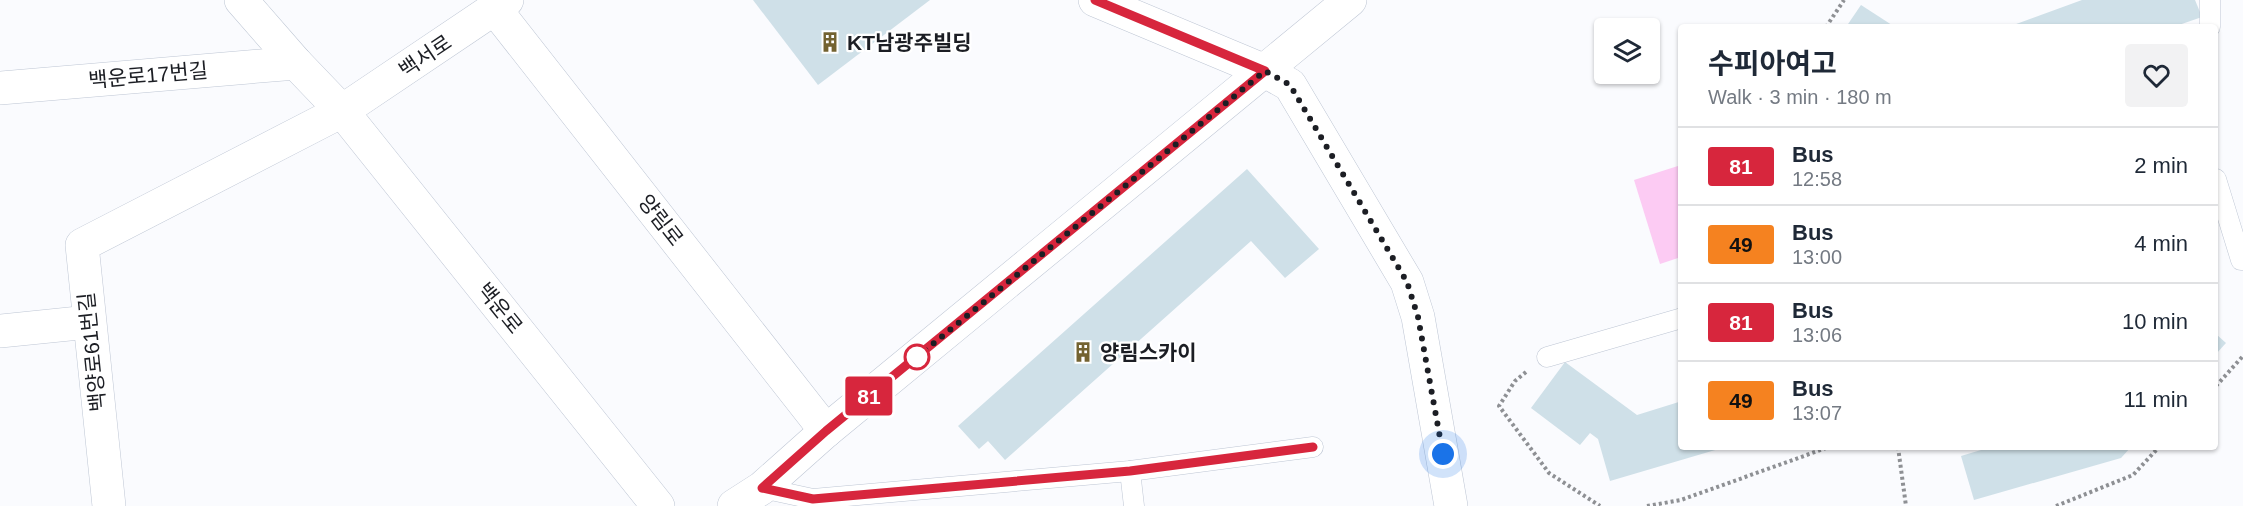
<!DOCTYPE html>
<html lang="en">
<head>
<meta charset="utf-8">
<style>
  body { margin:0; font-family:Helvetica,"Noto Sans KR",sans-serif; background:#f2f2f3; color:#1f2937; height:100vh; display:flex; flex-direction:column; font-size:22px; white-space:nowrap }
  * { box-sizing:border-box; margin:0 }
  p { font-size:20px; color:#747a83 }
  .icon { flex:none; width:33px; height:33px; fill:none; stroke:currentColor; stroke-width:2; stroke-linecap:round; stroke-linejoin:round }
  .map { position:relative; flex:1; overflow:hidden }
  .drawer { position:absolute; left:1678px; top:24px; width:540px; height:426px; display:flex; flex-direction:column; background:#fff; border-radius:6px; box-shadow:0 2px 4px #0004 }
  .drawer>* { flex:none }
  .badge { padding:0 12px; border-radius:4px; font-size:21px; line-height:39px }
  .tools { position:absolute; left:1594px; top:18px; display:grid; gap:12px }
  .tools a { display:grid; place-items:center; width:66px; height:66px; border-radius:6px; background:#fff; box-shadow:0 2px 4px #0004; font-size:30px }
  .you { position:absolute; width:30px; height:30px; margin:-15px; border:4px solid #fff; border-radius:50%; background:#1a73e8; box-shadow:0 0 0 9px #1a73e833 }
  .map>.badge { position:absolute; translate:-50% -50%; box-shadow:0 0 0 3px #fff }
  .round { display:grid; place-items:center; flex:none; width:63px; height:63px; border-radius:6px; background:#f2f2f3 }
  .head { display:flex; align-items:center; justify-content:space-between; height:102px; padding:0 30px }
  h1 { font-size:28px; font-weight:700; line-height:45px }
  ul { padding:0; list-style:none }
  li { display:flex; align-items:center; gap:18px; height:78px; padding:0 30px; border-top:2px solid #e0e1e3 }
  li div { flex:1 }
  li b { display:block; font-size:22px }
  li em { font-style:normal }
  li .badge { min-width:66px; font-weight:700; text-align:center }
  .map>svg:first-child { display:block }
</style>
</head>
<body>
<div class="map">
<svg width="2243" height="506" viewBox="0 0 2243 506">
  <rect width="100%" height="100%" fill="#fafbfe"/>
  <!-- green -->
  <path fill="#fccbf3" d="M1681,165V257L1660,264L1634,180Z"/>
  <!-- building -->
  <g fill="#cfe0e8">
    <path d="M753,0H930L818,85Z"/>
    <path d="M2082,0H2195L2202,17L2173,27H2008Z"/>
    <path d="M1861,5L1895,27H1846Z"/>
    <path d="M1247,169L1319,249L1285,278L1251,241L1005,460L988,441L979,449L958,426Z"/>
    <path d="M2216,334L2226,343L2216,354Z"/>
    <path d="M1565,362L1637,415L1682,401V447L1722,448L1610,481L1598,439L1590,433L1580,445L1531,408Z"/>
    <path d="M1991,447H2131L2121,458L1974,500L1961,456Z"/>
  </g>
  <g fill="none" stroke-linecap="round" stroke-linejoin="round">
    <!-- lane casing -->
    <g stroke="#bec6d4" stroke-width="21">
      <g id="lane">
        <path d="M2210,27V0"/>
        <path d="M2216,179L2241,260H2243"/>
        <path d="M1547,357L1682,318"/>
        <path d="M1130,471L1134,506"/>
        <path d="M762,488L813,499L1130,471L1313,447"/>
      </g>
    </g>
    <!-- street casing -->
    <g stroke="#bec6d4" stroke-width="34">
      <g id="street">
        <path d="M241,0L296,63L342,111L658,506"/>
        <path d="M1095,0L1265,71L1290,85L1407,282L1418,317L1451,506"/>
        <path d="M495,9L826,431"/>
        <path d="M0,88L296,63"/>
        <path d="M0,331L89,322"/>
        <path d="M109,506L82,245L342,111L507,0"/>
      </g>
    </g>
    <!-- secondary casing -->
    <g stroke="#bec6d4" stroke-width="34">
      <path id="secondary" d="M734,506L762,488L826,431L1350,0"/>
    </g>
    <!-- path -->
    <g stroke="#8e9094" stroke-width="4" stroke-dasharray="3 3" stroke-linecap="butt">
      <path d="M1826,27L1844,0"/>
      <path d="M1526,372L1515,381L1499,406L1549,473L1600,506"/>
      <path d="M2216,386L2243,356"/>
      <path d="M1898,447L1906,506"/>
      <path d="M1647,506L1681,500L1829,447"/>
      <path d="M2056,506L2133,475L2159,447"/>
    </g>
    <!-- lane -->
    <use href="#lane" stroke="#fff" stroke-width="20"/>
    <!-- street -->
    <use href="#street" stroke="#fff" stroke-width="33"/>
    <!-- secondary -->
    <use href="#secondary" stroke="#fff" stroke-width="33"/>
  </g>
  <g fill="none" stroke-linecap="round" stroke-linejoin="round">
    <!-- line casing -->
    <g stroke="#fff" stroke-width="14">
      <path id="line" d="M1095,0L1265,71L826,431L762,488L813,499L1130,471L1313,447"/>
    </g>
    <!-- line -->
    <use href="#line" stroke="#d7263d" stroke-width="9"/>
    <!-- walk -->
    <path stroke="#1c1e24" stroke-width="6" stroke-dasharray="0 10.8" d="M917,357L1265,71L1290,85L1407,282L1418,317L1443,454"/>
  </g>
  <!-- icons -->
  <defs>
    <g id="building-bare" transform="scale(1.62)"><path d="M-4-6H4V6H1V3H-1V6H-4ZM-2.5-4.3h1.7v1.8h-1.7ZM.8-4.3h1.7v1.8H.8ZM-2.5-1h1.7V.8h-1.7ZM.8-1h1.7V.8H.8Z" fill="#736230" stroke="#fff" stroke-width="2.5" paint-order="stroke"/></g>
  </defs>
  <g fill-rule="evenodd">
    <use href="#building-bare" x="830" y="42"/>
    <use href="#building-bare" x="1083" y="352"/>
  </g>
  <!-- markers -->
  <circle fill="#fff" stroke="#d7263d" stroke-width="3" cx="917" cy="357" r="12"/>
  <g text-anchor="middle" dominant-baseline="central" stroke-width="4.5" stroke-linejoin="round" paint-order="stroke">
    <!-- poi labels -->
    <g font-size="21" font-weight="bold" fill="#1c1e24" stroke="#fff" text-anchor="start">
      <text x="847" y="42">KT남광주빌딩</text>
      <text x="1100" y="352">양림스카이</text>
    </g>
    <!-- street labels -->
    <g font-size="21" fill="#1c1e24" stroke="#fff">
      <text transform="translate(425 56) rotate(-34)">백서로</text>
      <text transform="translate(148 75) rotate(-5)">백운로17번길</text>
      <text transform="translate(661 220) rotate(52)">양림로</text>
      <text transform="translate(500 308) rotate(51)">백운로</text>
      <text transform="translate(92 352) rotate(-96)">백양로61번길</text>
    </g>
  </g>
</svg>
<div class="tools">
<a><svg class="icon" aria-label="layers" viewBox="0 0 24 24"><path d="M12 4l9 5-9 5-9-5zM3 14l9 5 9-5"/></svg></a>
</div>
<div class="you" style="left:1443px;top:454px"></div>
<b class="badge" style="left:869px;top:396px;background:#d7263d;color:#fff">81</b>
<section class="drawer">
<div class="head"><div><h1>수피아여고</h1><p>Walk · 3 min · 180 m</p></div><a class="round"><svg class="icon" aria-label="heart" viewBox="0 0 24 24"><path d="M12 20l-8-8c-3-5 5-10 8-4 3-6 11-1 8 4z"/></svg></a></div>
<ul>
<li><span class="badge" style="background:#d7263d;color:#fff">81</span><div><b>Bus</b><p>12:58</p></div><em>2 min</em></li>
<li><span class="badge" style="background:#f58220;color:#111">49</span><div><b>Bus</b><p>13:00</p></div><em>4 min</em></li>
<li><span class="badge" style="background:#d7263d;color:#fff">81</span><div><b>Bus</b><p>13:06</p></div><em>10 min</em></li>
<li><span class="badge" style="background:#f58220;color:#111">49</span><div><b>Bus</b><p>13:07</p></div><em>11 min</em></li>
</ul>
</section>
</div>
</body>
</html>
